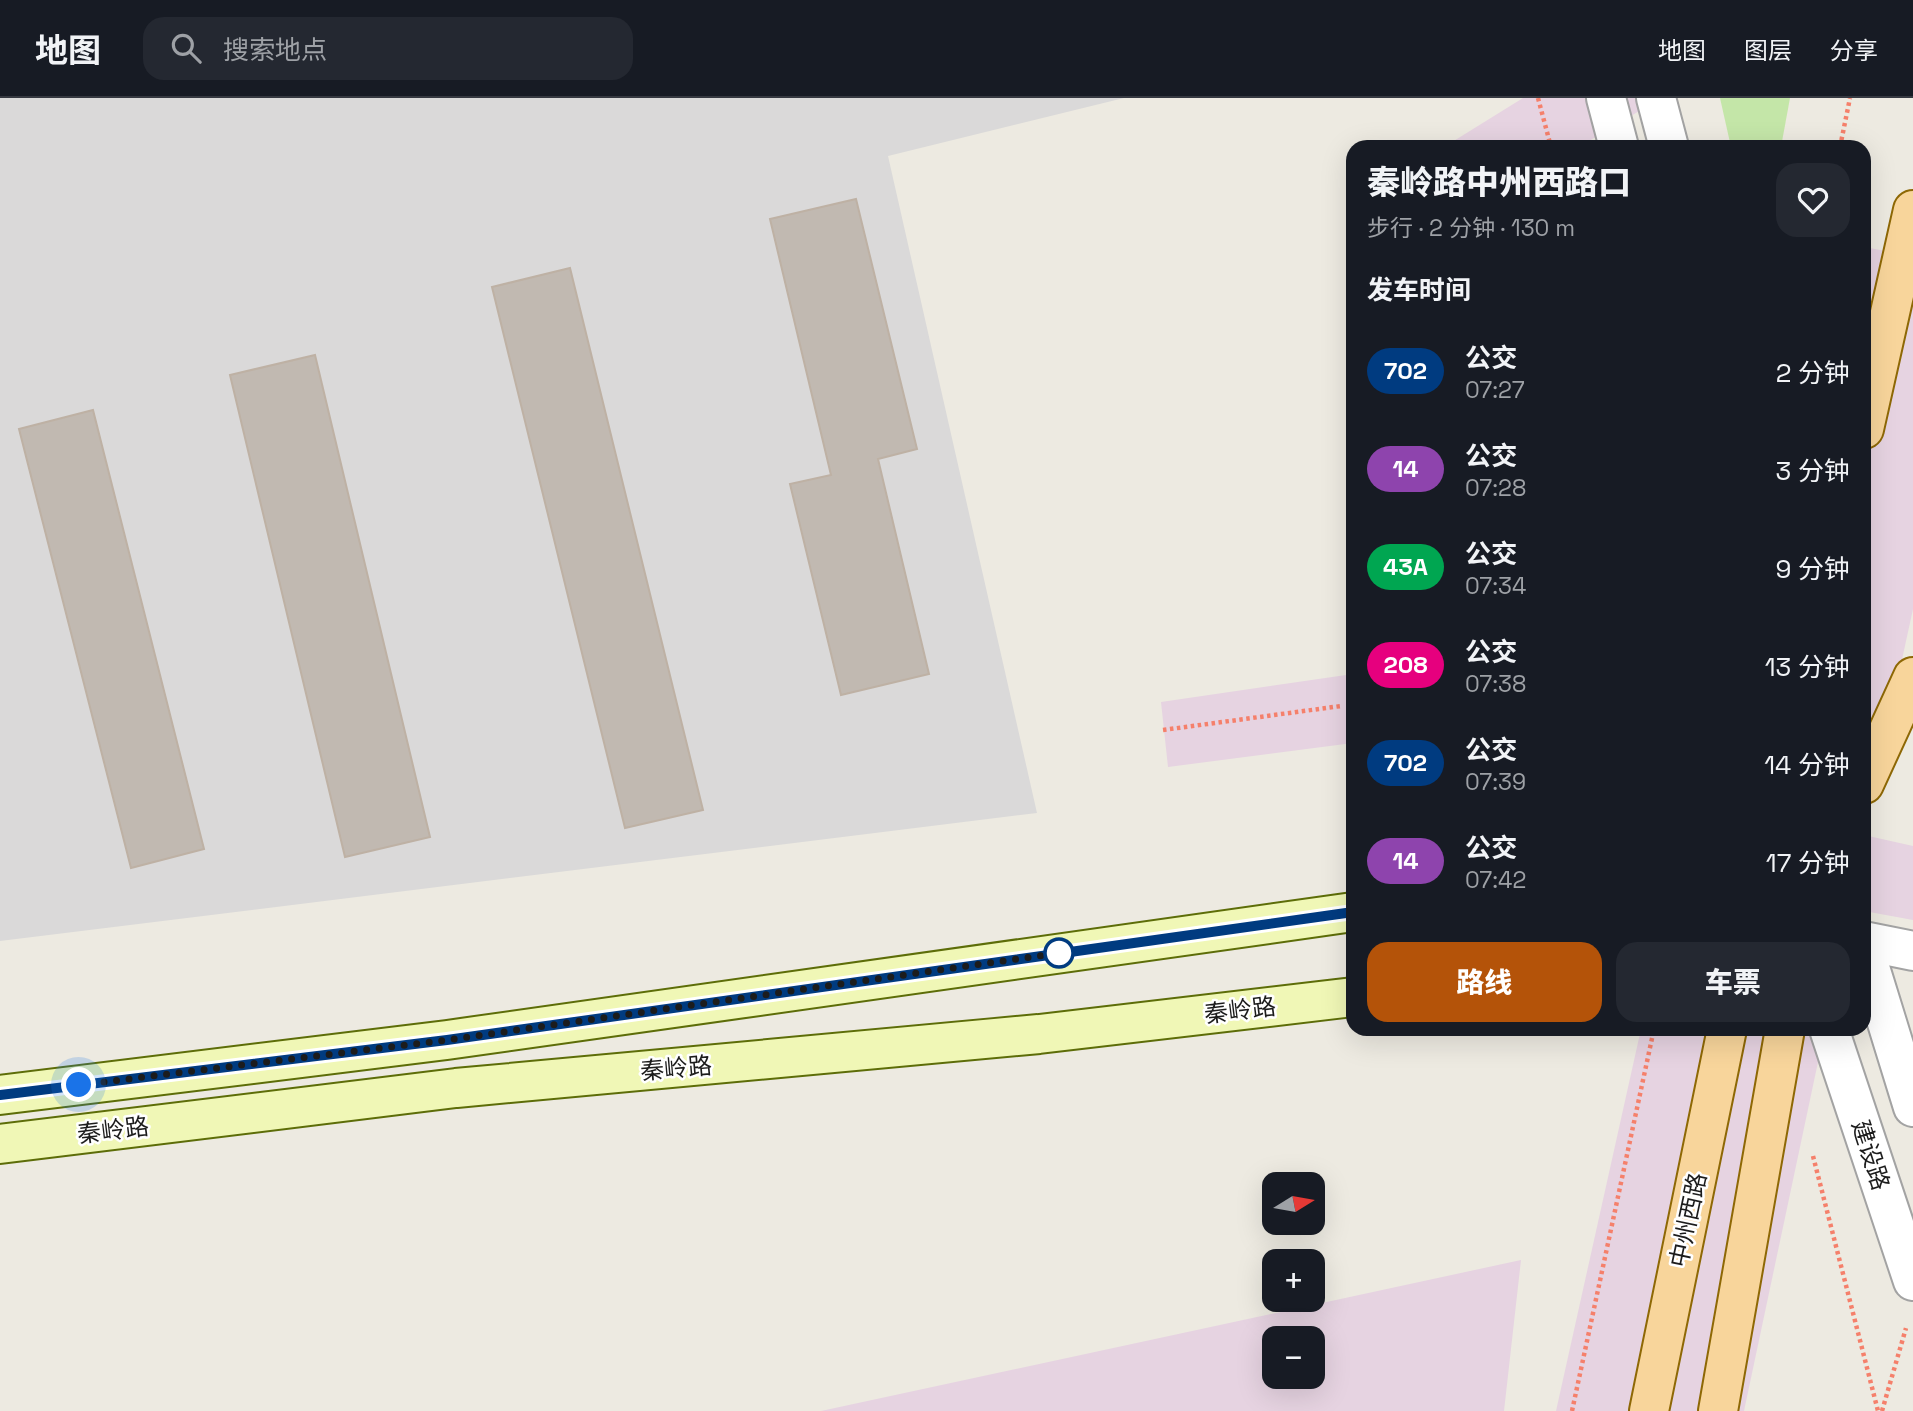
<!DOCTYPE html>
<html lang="zh">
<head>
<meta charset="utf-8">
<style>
  body { margin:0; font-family:"Space Grotesk","Noto Sans SC",sans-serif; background:#242831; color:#f1f3f6; height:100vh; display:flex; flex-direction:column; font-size:26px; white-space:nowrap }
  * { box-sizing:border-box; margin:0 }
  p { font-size:23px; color:#9ea1a6 }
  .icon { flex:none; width:38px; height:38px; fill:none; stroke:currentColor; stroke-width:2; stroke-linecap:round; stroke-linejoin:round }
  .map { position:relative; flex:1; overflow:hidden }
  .drawer { position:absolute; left:1346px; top:42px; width:525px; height:896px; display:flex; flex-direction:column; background:#171b24; border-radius:21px; box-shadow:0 7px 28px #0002 }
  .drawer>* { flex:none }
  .badge { padding:0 14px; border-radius:23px; font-size:24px; line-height:46px }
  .needle { width:46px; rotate:79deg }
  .buttons { position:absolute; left:1262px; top:1074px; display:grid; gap:14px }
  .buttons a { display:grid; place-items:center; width:63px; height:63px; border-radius:14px; background:#171b24; box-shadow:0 7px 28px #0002; font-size:35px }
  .you { position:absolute; width:35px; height:35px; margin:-18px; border:5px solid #fff; border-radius:50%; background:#1a73e8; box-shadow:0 0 0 10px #1a73e833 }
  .map>.badge { position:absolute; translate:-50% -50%; box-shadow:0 0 0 4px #fff }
  h2 { padding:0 21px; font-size:26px; line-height:63px }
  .round { display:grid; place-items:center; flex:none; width:74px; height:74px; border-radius:21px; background:#242831 }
  .head { display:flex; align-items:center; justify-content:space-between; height:119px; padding:0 21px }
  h1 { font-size:33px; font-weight:800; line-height:52px }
  .cta { display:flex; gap:14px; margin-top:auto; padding:14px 21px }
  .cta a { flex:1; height:80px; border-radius:21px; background:#b45309; color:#fff; font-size:28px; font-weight:800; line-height:80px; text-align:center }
  .cta a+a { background:#242831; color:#f1f3f6 }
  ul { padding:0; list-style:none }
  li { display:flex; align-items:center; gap:21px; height:98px; padding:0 21px }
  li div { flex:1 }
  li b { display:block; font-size:26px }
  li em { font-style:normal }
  li .badge { min-width:77px; font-weight:700; text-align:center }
  header { display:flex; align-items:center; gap:42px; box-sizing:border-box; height:98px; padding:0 35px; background:#171b24; border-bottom:2px solid #363941 }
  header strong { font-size:33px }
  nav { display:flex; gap:38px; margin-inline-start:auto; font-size:24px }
  .search { width:490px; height:63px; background:#242831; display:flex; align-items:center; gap:18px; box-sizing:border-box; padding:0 24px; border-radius:21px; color:#9ea1a6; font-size:26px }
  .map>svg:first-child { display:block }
</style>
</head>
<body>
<header>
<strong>地图</strong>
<div class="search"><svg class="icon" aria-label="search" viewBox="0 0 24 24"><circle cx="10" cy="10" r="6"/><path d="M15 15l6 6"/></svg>搜索地点</div>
<nav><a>地图</a><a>图层</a><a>分享</a></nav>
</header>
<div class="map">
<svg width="1913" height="1313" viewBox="0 0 1913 1313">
  <rect width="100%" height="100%" fill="#edeae1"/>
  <!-- residential -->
  <path fill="#dad9d9" d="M0,0H1124L888,58L1037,715L0,843Z"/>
  <!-- industrial -->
  <g fill="#e6d3e1" fill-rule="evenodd">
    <path d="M1523,0H1661L1579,49H1444Z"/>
    <path d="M1864,149L1913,158V511L1864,736Z"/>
    <path d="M1353,576V645L1168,669L1161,604Z"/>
    <path d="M1864,737L1913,748V822L1864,813Z"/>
    <path d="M1641,931H1825L1744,1313H1556Z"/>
    <path d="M1521,1162L1504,1313H821ZM1274,1241H1312V1279H1274Z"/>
  </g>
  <!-- grass -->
  <path fill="#c4e6a8" d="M1720,0H1790L1781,49H1731Z"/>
  <!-- building -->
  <g fill="#c1b9b1" stroke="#beb1a4" stroke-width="2">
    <path d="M856,101L917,351L878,361L929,576L841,597L790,386L831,377L770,121Z"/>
    <path d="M570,170L703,712L625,730L492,189Z"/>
    <path d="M315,257L430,739L345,759L230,277Z"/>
    <path d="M93,312L204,751L131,770L19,331Z"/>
  </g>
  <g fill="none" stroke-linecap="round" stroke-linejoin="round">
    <!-- minor casing -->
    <g stroke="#a3a3a3" stroke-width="42">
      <path id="minor" d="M1864,843L1913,853"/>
    </g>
    <!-- tertiary casing -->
    <g stroke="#a3a3a3" stroke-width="42">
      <g id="tertiary">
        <path d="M1606,0L1619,49"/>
        <path d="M1656,0L1669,49"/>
        <path d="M1864,850L1913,1009"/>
        <path d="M1829,931L1913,1183"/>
      </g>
    </g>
    <!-- secondary casing -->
    <g stroke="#5d6d08" stroke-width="42">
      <g id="secondary">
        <path d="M0,997L447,942L1353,814"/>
        <path d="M0,1046L456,990L1039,936L1353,899"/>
      </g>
    </g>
    <!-- primary casing -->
    <g stroke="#8e6805" stroke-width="42">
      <g id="primary">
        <path d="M1864,331L1913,112"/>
        <path d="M1864,686L1913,579"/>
        <path d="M1649,1313L1727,931"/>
        <path d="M1718,1313L1785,931"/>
      </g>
    </g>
    <!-- path -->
    <g stroke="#f5806b" stroke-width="4.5" stroke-dasharray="3.5 3.5" stroke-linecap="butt">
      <path d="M1538,0L1551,49"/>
      <path d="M1840,49L1850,0"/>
      <path d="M1163,632L1341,608"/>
      <path d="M1813,1058L1878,1313"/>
      <path d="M1572,1313L1654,931"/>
      <path d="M1882,1313L1906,1230"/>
    </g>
    <!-- minor -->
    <use href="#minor" stroke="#fff" stroke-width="38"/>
    <!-- tertiary -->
    <use href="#tertiary" stroke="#fff" stroke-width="38"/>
    <!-- secondary -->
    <use href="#secondary" stroke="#f0f7b6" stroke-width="38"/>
    <!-- primary -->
    <use href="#primary" stroke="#f8d59b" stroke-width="38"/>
  </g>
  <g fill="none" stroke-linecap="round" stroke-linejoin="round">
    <!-- line casing -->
    <g stroke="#fff" stroke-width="16">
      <path id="line" d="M0,997L447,942L1353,814"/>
    </g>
    <!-- line -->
    <use href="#line" stroke="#003b80" stroke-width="10"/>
    <!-- walk -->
    <path stroke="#1c1c1c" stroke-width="7" stroke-dasharray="0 12.6" d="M79,987L447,942L1066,854L1059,855"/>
  </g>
  <!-- markers -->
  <circle fill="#fff" stroke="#003b80" stroke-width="3.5" cx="1059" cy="855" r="14"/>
  <g text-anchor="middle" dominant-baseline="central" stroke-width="5" stroke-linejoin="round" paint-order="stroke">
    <!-- street labels -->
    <g font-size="24" fill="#1c1c1c" stroke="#fff">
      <text transform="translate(1240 912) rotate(-7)">秦岭路</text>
      <text transform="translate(676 970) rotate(-5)">秦岭路</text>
      <text transform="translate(113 1032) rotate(-7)">秦岭路</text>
      <text transform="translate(1871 1057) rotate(72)">建设路</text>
      <text transform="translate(1688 1122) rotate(-78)">中州西路</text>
    </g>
  </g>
</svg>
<div class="buttons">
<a><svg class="needle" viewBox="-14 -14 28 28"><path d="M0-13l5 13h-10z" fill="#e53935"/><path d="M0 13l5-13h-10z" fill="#9ea1a6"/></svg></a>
<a>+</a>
<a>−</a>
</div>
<div class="you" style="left:79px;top:987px"></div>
<section class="drawer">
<div class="head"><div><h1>秦岭路中州西路口</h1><p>步行 · 2 分钟 · 130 m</p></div><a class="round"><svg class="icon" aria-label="heart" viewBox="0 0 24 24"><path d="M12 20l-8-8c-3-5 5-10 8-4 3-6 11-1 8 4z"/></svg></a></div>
<h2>发车时间</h2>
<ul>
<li><span class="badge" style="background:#003b80;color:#fff">702</span><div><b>公交</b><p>07:27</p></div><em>2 分钟</em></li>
<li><span class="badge" style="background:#8e44ad;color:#fff">14</span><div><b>公交</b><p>07:28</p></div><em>3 分钟</em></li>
<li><span class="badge" style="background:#00a651;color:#fff">43A</span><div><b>公交</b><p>07:34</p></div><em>9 分钟</em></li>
<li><span class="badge" style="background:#e6007e;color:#fff">208</span><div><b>公交</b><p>07:38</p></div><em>13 分钟</em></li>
<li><span class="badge" style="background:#003b80;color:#fff">702</span><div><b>公交</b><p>07:39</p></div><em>14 分钟</em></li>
<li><span class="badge" style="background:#8e44ad;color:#fff">14</span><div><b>公交</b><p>07:42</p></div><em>17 分钟</em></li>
</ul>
<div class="cta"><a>路线</a><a>车票</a></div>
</section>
</div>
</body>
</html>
